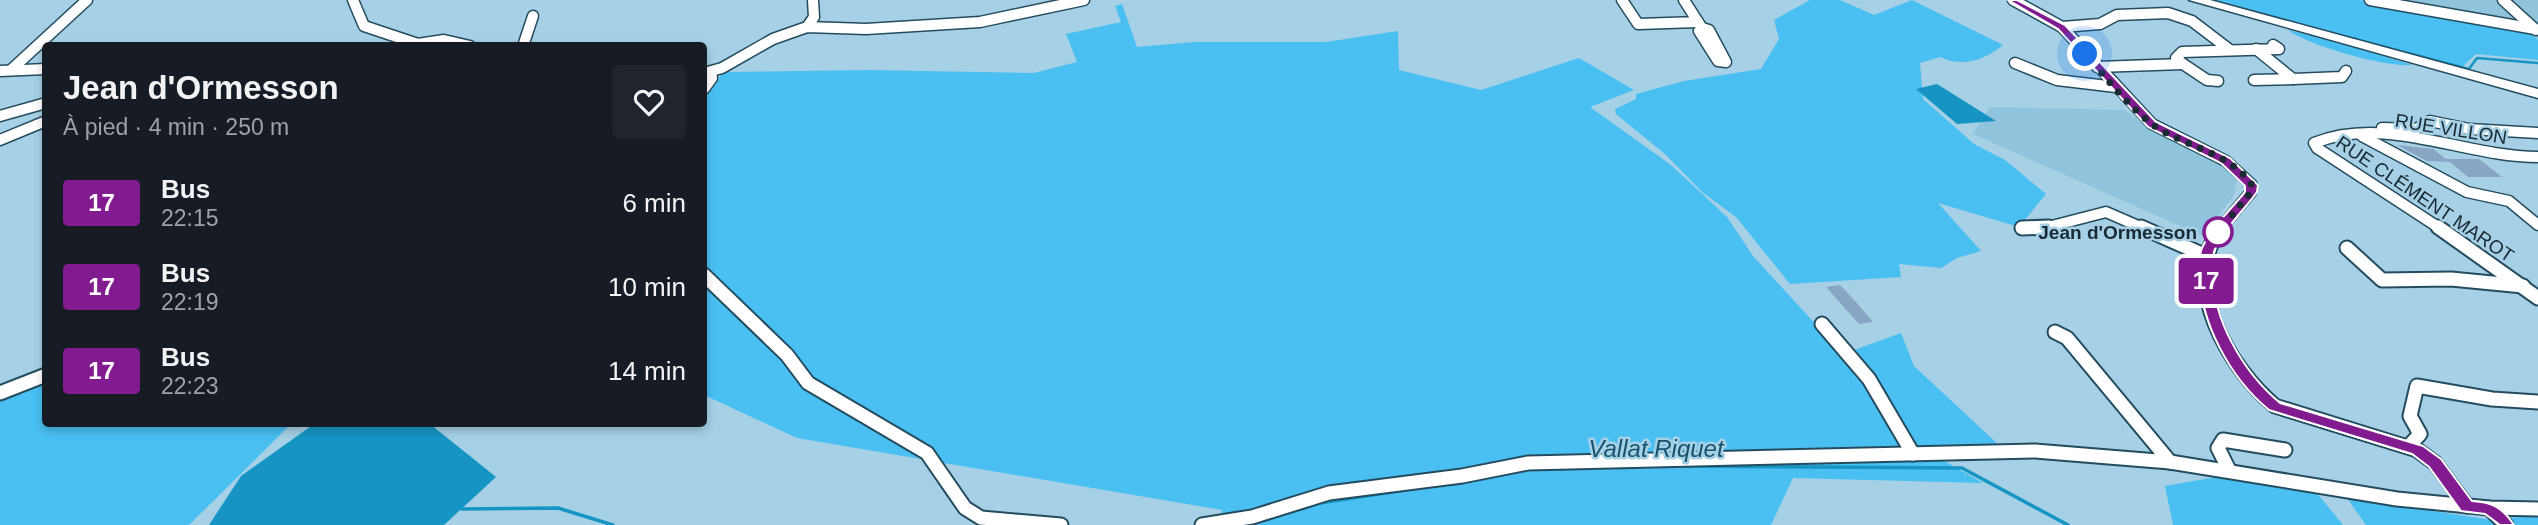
<!DOCTYPE html>
<html lang="fr">
<head>
<meta charset="utf-8">
<style>
  body { margin:0; font-family:Arial,sans-serif; background:#20242c; color:#f1f3f6; height:100vh; display:flex; flex-direction:column; font-size:26px; white-space:nowrap }
  * { box-sizing:border-box; margin:0 }
  p { font-size:23px; color:#9ea1a6 }
  .icon { flex:none; width:38px; height:38px; fill:none; stroke:currentColor; stroke-width:2; stroke-linecap:round; stroke-linejoin:round }
  .map { position:relative; flex:1; overflow:hidden }
  .details { position:absolute; left:42px; top:42px; width:665px; height:385px; display:flex; flex-direction:column; background:#171b24; border-radius:7px; box-shadow:0 4px 10px #0003 }
  .details>* { flex:none }
  .badge { padding:0 14px; border-radius:5px; font-size:24px; line-height:46px }
  .you { position:absolute; width:35px; height:35px; margin:-18px; border:5px solid #fff; border-radius:50%; background:#1a73e8; box-shadow:0 0 0 10px #1a73e833 }
  .map>.badge { position:absolute; translate:-50% -50%; box-shadow:0 0 0 4px #fff }
  .round { display:grid; place-items:center; flex:none; width:74px; height:74px; border-radius:7px; background:#20242c }
  .summary { display:flex; align-items:center; justify-content:space-between; height:119px; padding:0 21px }
  h1 { font-size:33px; font-weight:800; line-height:52px }
  ul { padding:0; list-style:none }
  li { display:flex; align-items:center; gap:21px; height:84px; padding:0 21px }
  li div { flex:1 }
  li b { display:block; font-size:26px }
  li em { font-style:normal }
  li .badge { min-width:77px; font-weight:700; text-align:center }
  .map>svg:first-child { display:block }
</style>
</head>
<body>
<div class="map">
<svg width="2538" height="525" viewBox="0 0 2538 525">
  <rect width="100%" height="100%" fill="#a5d0e6"/>
  <!-- built -->
  <g fill="#90c3dc">
    <path d="M2360,0H2538V40L2529,31Z"/>
    <path d="M1990,107L2124,110L2156,133L2225,167L2237,180L2234,195L2203,236L1973,134Z"/>
  </g>
  <!-- green -->
  <g fill="#4abff2">
    <path d="M1810,0H1840L1874,15L1912,0L2003,45C1984,60 1964,68 1940,57L1920,63L1923,99L1974,144L2005,160L2046,194L2019,227L1938,203L1981,251L1957,258L1941,268L1899,264L1901,277L1790,284L1736,217L1702,192L1665,154L1616,114L1615,109L1636,99V94L1684,81L1761,69L1779,39L1774,20Z"/>
    <path d="M2203,0H2360L2529,31L2538,40V60L2476,54L2461,68Z"/>
    <path d="M1122,4L1137,47L1194,42H1326L1398,31L1399,70L1481,90L1579,58L1634,90L1590,107L1671,165L1727,217L1753,256L1843,354L1901,333L1914,366L2001,447L1925,450L1983,483L1793,478L1771,525H1219L1222,510L797,438L704,395V99L723,72L870,70L1034,73L1077,62L1066,34L1121,22L1115,6Z"/>
    <path d="M2288,30L2337,41L2412,65C2387,68 2307,45 2288,30Z"/>
    <path d="M45,382L46,424H291L189,525H0V387Z"/>
    <path d="M2222,476L2316,492L2343,525H2173L2165,486Z"/>
    <path d="M2347,498L2485,519L2538,516V525H2366Z"/>
  </g>
  <!-- water -->
  <g fill="#1695c4">
    <path d="M1937,84L1996,121L1957,124L1916,89Z"/>
    <path d="M314,424H430L496,477L444,525H209L241,476Z"/>
  </g>
  <g fill="none" stroke-linecap="round" stroke-linejoin="round">
    <!-- stream-far1 -->
    <path stroke="#1695c4" stroke-width="2.5" d="M2268,16L2469,69L2477,58L2538,63"/>
    <!-- stream -->
    <g stroke="#1695c4" stroke-width="3.5">
      <path d="M1683,466L1962,468L2068,525"/>
      <path d="M462,509L558,508L613,525"/>
      <path d="M1268,519L1320,503L1418,488"/>
    </g>
  </g>
  <!-- building -->
  <g fill="#89a5c4">
    <path d="M2397,145L2433,149L2446,159H2479L2502,177H2468L2450,162L2427,161Z"/>
    <path d="M1840,285L1855,301L1873,322L1859,324L1826,287Z"/>
  </g>
  <g fill="none" stroke-linecap="round" stroke-linejoin="round">
    <!-- street-far1 casing -->
    <g stroke="#244c5f" stroke-width="13">
      <g id="street-far1">
        <path d="M353,0L364,26L418,44"/>
        <path d="M1622,0L1638,24L1698,22L1684,0"/>
        <path d="M2013,0L2062,27L2152,124L2226,161L2252,185L2251,192L2220,229"/>
        <path d="M2370,0L2535,29"/>
        <path d="M2503,0L2536,30"/>
        <path d="M1698,22L1702,28"/>
        <path d="M807,27L814,17L813,0"/>
        <path d="M2062,27L2100,24L2117,15L2168,13L2192,21L2230,50"/>
        <path d="M1702,28L1709,30L1726,62L1718,61L1699,31Z"/>
        <path d="M411,45L444,40L470,46"/>
        <path d="M523,46L533,16"/>
        <path d="M2256,49L2293,79L2342,77L2346,71"/>
        <path d="M2015,63L2057,80L2116,87"/>
        <path d="M2183,64L2207,80L2218,81"/>
        <path d="M2097,67L2183,64L2176,58L2182,52L2279,49L2273,45"/>
        <path d="M12,69L87,0"/>
        <path d="M0,71L46,69"/>
        <path d="M704,73L722,68L773,39L807,27L866,29L980,22L1084,0"/>
        <path d="M2254,80L2293,79"/>
        <path d="M704,89L712,78L711,72"/>
        <path d="M0,116L46,103"/>
        <path d="M2382,128L2416,129L2430,121L2469,129L2538,133"/>
        <path d="M2362,136L2467,192L2509,201L2538,225"/>
        <path d="M0,140L46,121"/>
        <path d="M2022,228H2044L2106,212L2145,229"/>
        <path d="M2441,229L2317,148L2314,143C2386,114 2464,157 2538,157"/>
      </g>
    </g>
    <!-- street casing -->
    <g stroke="#244c5f" stroke-width="17">
      <g id="street">
        <path d="M2141,227L2206,256"/>
        <path d="M2221,227C2179,283 2229,368 2275,406L2417,450L2435,463L2467,506"/>
        <path d="M2438,227L2538,298"/>
        <path d="M2022,228L2049,227"/>
        <path d="M2347,248L2382,280L2451,279L2523,286"/>
        <path d="M704,275L787,355L808,383L927,453L965,508L981,518L1061,525"/>
        <path d="M1822,324L1869,379L1913,454"/>
        <path d="M2055,332L2067,338L2170,462"/>
        <path d="M0,393L46,375"/>
        <path d="M2409,446L2420,434L2410,416L2417,386L2492,399L2538,402"/>
        <path d="M2229,470L2218,448L2223,440L2285,450"/>
        <path d="M2489,508L2506,525"/>
        <path d="M1202,525L1252,517L1329,493L1462,476L1528,463L2035,451L2170,462L2397,499L2489,508L2538,509"/>
      </g>
    </g>
    <!-- secondary casing -->
    <g stroke="#244c5f" stroke-width="3">
      <path id="secondary" d="M2189,0H2210L2538,89V98Z"/>
    </g>
    <!-- street-far1 -->
    <use href="#street-far1" stroke="#fff" stroke-width="10"/>
    <!-- street -->
    <use href="#street" stroke="#fff" stroke-width="13"/>
    <!-- secondary -->
    <use href="#secondary" fill="#fff" fill-rule="evenodd"/>
  </g>
  <!-- line -->
  <path fill="#821b8f" stroke="#fff" stroke-width="2" d="M2008,0H2017L2065,25L2156,122L2230,158L2258,185L2257,192C2246,208 2222,231 2215,249C2212,255 2214,264 2213,271C2212,319 2243,372 2280,403L2423,446L2441,459L2472,501C2492,502 2503,508 2514,525H2500L2485,514L2461,511L2429,467L2412,454L2269,410C2230,378 2198,320 2200,269C2200,262 2199,253 2202,248C2211,228 2231,209 2245,192V186L2221,163L2148,127L2058,29Z"/>
  <g fill="none" stroke-linecap="round" stroke-linejoin="round">
    <!-- walk -->
    <path stroke="#1a2b33" stroke-width="7" stroke-dasharray="0 12.6" d="M2085,54C2106,77 2127,105 2152,124C2183,147 2229,151 2252,185L2251,192L2218,232"/>
  </g>
  <!-- markers -->
  <circle fill="#fff" stroke="#821b8f" stroke-width="3.5" cx="2218" cy="232" r="14"/>
  <g text-anchor="middle" dominant-baseline="central" stroke-width="5" stroke-linejoin="round" paint-order="stroke">
    <!-- street labels -->
    <g font-size="19" fill="#1a2b33" stroke="#a5d0e6">
      <text transform="translate(2451 129) rotate(9)">RUE VILLON</text>
      <text transform="translate(2425 199) rotate(34)">RUE CLÉMENT MAROT</text>
    </g>
    <!-- stop labels -->
    <g font-size="19" font-weight="bold" fill="#1a2b33" stroke="#a5d0e6" text-anchor="end">
      <text x="2197" y="232">Jean d'Ormesson</text>
    </g>
    <!-- near-water labels -->
    <g font-size="24" font-style="italic" fill="#17536d" stroke="#a5d0e6">
      <text x="1656" y="448">Vallat Riquet</text>
    </g>
  </g>
</svg>
<div class="you" style="left:2085px;top:54px"></div>
<b class="badge" style="left:2206px;top:281px;background:#821b8f;color:#fff">17</b>
<section class="details">
<div class="summary"><div><h1>Jean d'Ormesson</h1><p>À pied · 4 min · 250 m</p></div><a class="round"><svg class="icon" aria-label="heart" viewBox="0 0 24 24"><path d="M12 20l-8-8c-3-5 5-10 8-4 3-6 11-1 8 4z"/></svg></a></div>
<ul>
<li><span class="badge" style="background:#821b8f;color:#fff">17</span><div><b>Bus</b><p>22:15</p></div><em>6 min</em></li>
<li><span class="badge" style="background:#821b8f;color:#fff">17</span><div><b>Bus</b><p>22:19</p></div><em>10 min</em></li>
<li><span class="badge" style="background:#821b8f;color:#fff">17</span><div><b>Bus</b><p>22:23</p></div><em>14 min</em></li>
</ul>
</section>
</div>
</body>
</html>
